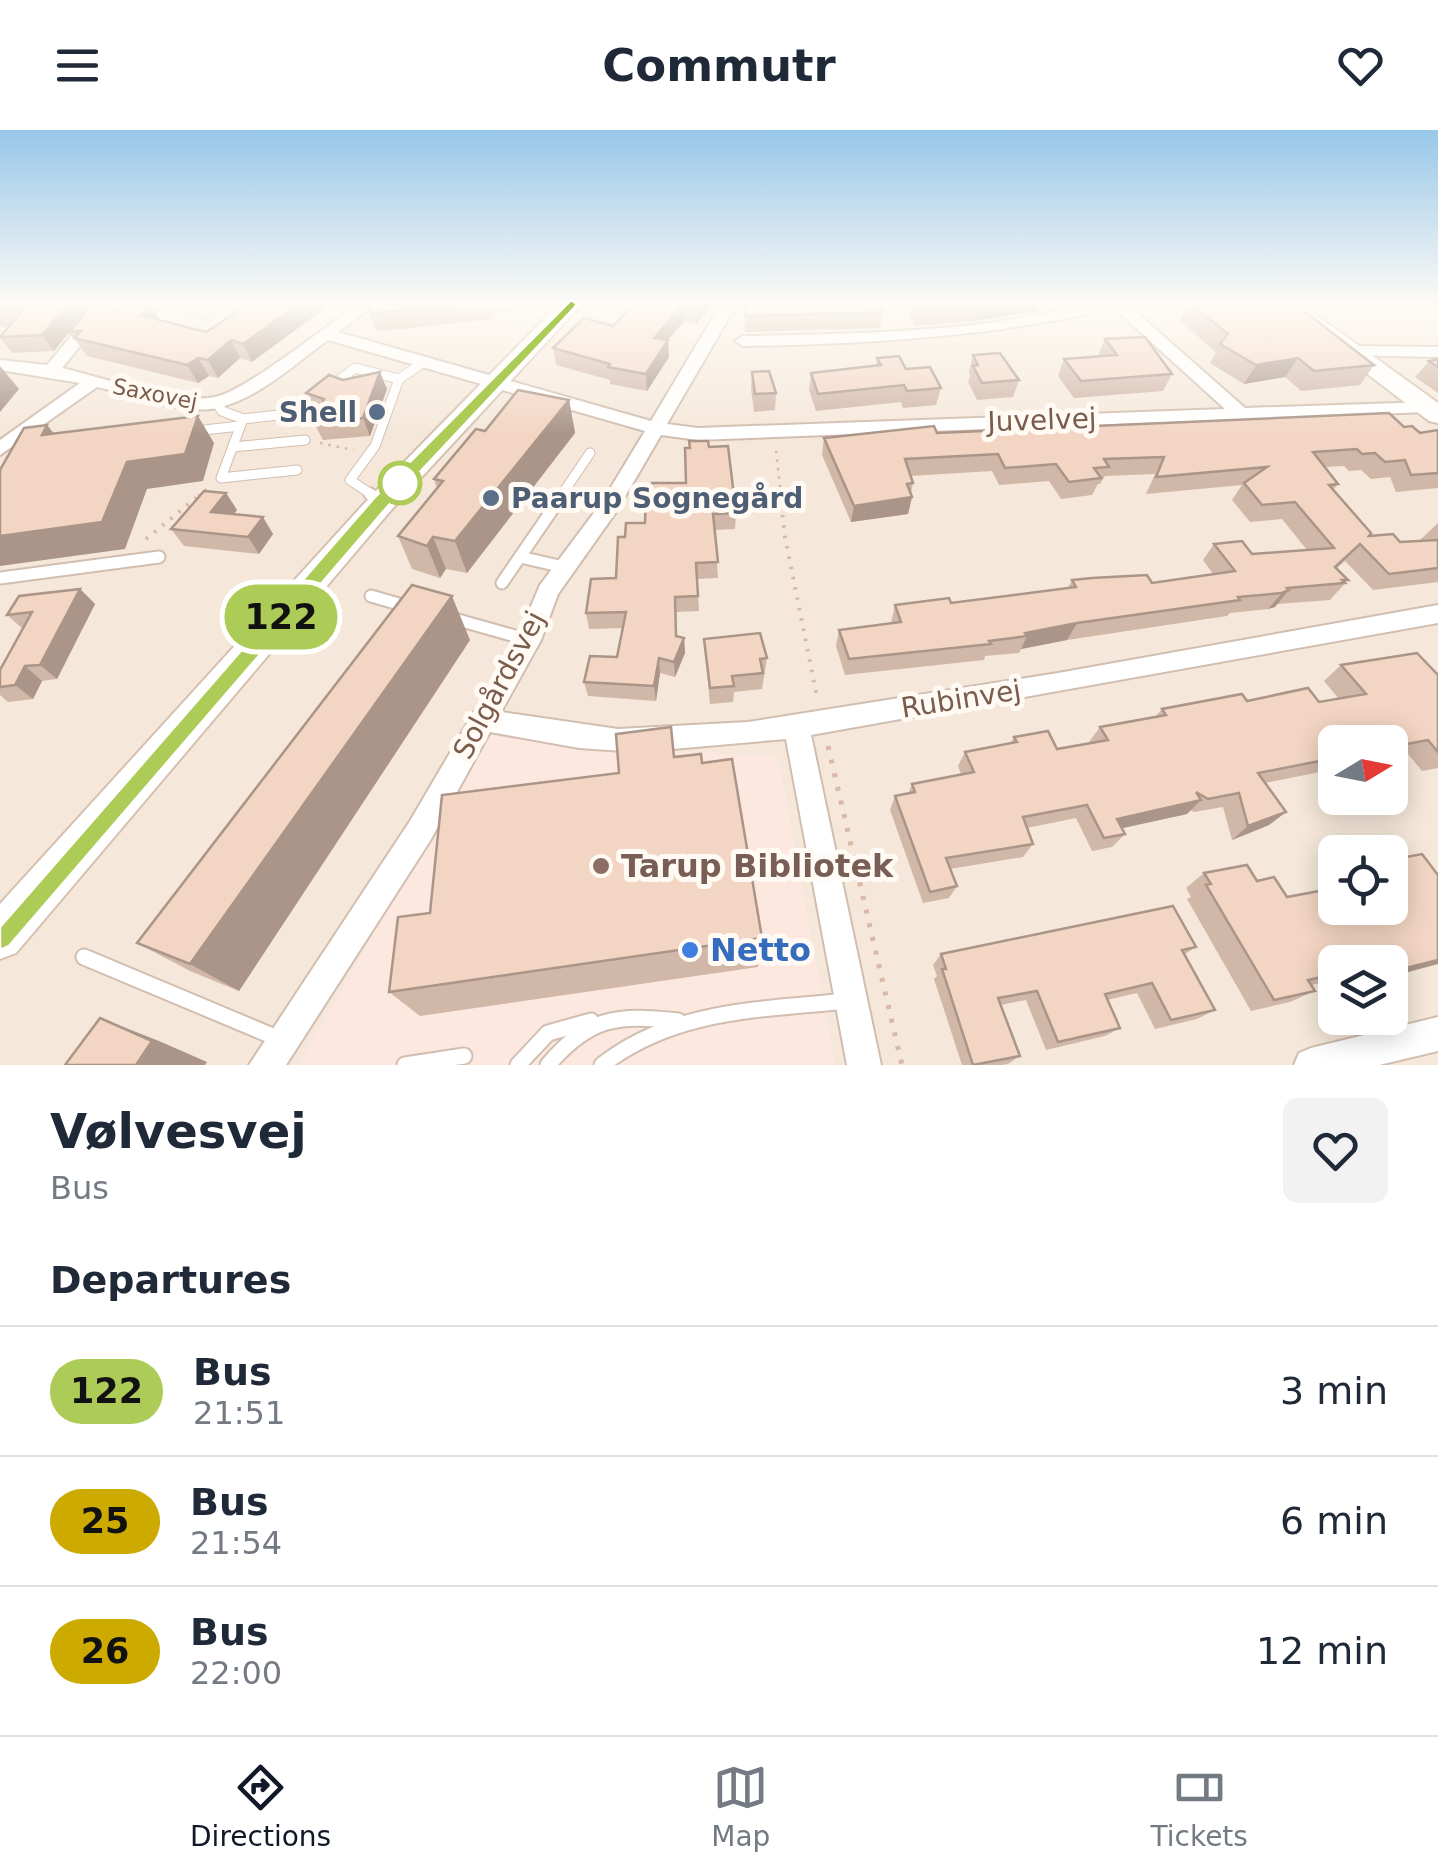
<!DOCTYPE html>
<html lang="en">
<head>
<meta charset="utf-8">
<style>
  body { margin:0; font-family:"DejaVu Sans",sans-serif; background:#f2f2f3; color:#1f2937; height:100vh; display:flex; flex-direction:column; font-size:38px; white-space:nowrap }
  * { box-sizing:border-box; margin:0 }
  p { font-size:32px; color:#747a83 }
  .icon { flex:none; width:55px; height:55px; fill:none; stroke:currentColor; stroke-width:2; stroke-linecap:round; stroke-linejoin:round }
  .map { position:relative; height:935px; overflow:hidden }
  .side { display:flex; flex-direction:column; background:#fff; flex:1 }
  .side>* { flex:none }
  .badge { padding:0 20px; border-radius:32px; font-size:35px; line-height:65px }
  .needle { width:65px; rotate:80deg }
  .fabs { position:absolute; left:1318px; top:595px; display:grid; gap:20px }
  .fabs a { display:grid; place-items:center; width:90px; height:90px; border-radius:15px; background:#fff; box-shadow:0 5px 25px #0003; font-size:50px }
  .map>.badge { position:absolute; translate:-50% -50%; box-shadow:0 0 0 5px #fff }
  h2 { padding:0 50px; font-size:38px; line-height:90px }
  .round { display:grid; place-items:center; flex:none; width:105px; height:105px; border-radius:15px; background:#f2f2f3 }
  .head { display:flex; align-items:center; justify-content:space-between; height:170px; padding:0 50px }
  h1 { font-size:48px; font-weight:700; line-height:75px }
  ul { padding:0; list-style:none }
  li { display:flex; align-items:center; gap:30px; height:130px; padding:0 50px; border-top:2px solid #e0e1e3 }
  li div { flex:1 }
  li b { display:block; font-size:38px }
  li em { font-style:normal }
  li .badge { min-width:110px; font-weight:700; text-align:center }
  header { display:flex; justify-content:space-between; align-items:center; height:130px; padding:0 50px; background:#fff; font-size:45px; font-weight:700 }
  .menu { display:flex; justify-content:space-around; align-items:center; height:140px; border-top:2px solid #e0e1e3; background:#fff; font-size:28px; color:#747a83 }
  .menu a { display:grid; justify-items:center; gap:5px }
  .menu .current { color:#111827 }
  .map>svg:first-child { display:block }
</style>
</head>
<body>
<header><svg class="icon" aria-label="menu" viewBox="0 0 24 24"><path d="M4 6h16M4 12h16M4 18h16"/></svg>Commutr<svg class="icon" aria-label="heart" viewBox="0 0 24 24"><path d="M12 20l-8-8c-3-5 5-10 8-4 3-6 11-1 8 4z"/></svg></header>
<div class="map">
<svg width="1438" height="935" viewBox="0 0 1438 935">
  <rect width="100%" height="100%" fill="#fdf6ec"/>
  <!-- residential -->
  <path fill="#f5e8da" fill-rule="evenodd" d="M0,174H1438V935H0ZM1335,612H1390V668H1335ZM1335,722H1390V778H1335ZM1335,832H1390V888H1335Z"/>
  <!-- commercial -->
  <path fill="#fde8e0" d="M486,606L634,620L778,626L835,935H299Z"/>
  <!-- green -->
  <path fill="#d8ecc9" d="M113,174H240L210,192Z"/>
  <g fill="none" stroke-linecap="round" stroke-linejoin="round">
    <!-- lane-far2 casing -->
    <g stroke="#d1beb0" stroke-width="11">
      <g id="lane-far2">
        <path d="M217,273L222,281L243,289L221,348L297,340"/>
        <path d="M243,289L297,283L355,238L399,249"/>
        <path d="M195,301L240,296"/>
        <path d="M233,317L305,310"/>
        <path d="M374,366L350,350L375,316L399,249L424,232"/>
        <path d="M561,366L590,323"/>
      </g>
    </g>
    <!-- lane-far1 casing -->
    <g stroke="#d1beb0" stroke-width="15">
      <g id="lane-far1">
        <path d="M370,364L381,371"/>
        <path d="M561,366L609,377"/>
        <path d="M520,427L568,438"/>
        <path d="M0,448L159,427"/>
        <path d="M502,453L563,364"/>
        <path d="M371,466L409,477"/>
        <path d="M451,488L529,510"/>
      </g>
    </g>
    <!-- lane casing -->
    <g stroke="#d1beb0" stroke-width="19">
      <g id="lane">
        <path d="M84,827L282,910"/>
        <path d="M405,935L464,926"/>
        <path d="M518,935L548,903L591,891"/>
        <path d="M548,935C589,887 617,884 678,891"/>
        <path d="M602,935C674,879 760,880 847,871"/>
      </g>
    </g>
    <!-- street casing -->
    <g stroke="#d1beb0" stroke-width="4">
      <g id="street">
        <path d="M98,174H114L62,238C97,246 183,275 215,267C247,260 326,196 358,174H376L338,202L651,291L721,174H737L667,294L698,298L1225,279L1114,178C991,207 868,214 743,216L735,211L743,206C820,205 898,203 974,195C1026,189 1076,174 1127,174L1245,278L1428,272L1437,277L1428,282L698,310L661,305L616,382L558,464L541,510L501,582L618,599L748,592L1058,543L1438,475V493L811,605L881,935H847L786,609L638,622L579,618L490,602L430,711L286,935H249L410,691L518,507L540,455L602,372L645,301L328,210C296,233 260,267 221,277C184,287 134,265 97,257L0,325V310L80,253L0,240V230L47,235Z"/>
        <path d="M1352,216L1438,217V227L1346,225L1344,221Z"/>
        <path d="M1438,887V921L1379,935H1294L1299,923L1311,918Z"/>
      </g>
    </g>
    <!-- secondary casing -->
    <g stroke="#d6c0b0" stroke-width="4">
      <g id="secondary">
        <path d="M559,174H582L392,379L16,823L0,829V774L372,365Z"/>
        <path d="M1276,174H1301L1438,273V293L1429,291Z"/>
      </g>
    </g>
    <!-- path-far2 -->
    <g stroke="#d9b8a5" stroke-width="2.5" stroke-dasharray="2.5 6" stroke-linecap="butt">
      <path d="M320,313L354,320"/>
      <path d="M776,321L781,366"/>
      <path d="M198,366L208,358"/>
    </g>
    <!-- path-far1 -->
    <g stroke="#d9b8a5" stroke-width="4" stroke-dasharray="2.5 8" stroke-linecap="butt">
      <path d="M780,364L785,407L817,567"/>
      <path d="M146,409L201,364"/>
    </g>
    <!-- path -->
    <path stroke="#d9b8a5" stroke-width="5" stroke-dasharray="4 10" stroke-linecap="butt" d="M828,616L902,935"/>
    <!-- lane-far2 -->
    <use href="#lane-far2" stroke="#fff" stroke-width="9"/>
    <!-- lane-far1 -->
    <use href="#lane-far1" stroke="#fff" stroke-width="11"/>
    <!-- lane -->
    <use href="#lane" stroke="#fff" stroke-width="15"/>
    <!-- street -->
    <use href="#street" fill="#fff" fill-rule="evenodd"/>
    <!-- secondary -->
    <use href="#secondary" fill="#fff" fill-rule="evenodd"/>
  </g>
  <!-- wall -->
  <g fill="#d1b7a8">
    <path d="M0,174H92L73,197L160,190L206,202L249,174L252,232L240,228L218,248L209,246L198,253L87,226L69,202L54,221L12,223L0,208V206L8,197H0Z"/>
    <path d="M370,174H517L518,181L495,183V189L382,201L376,200L369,182Z"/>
    <path d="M634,174H713L696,194L684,191L668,210L669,227L647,261L610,254V250L556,235L553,218L613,196Z"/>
    <path d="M744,174H881L883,182L880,198L745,202Z"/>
    <path d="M904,174H1039L1037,181L974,191L914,196Z"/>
    <path d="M1178,174H1295L1374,235L1360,255L1301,261L1285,247L1244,254L1210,233L1216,222L1180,191L1186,180Z"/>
    <path d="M1105,209L1172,244L1163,261L1074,268L1058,246L1064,229L1098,226Z"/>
    <path d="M973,225L1019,250L1013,267L977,270L968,252L970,245L969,242Z"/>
    <path d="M877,228L906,239L941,258L936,275L903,278L901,272L816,281L809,260L811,243L876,236Z"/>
    <path d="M1438,229V263L1415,247L1429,231Z"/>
    <path d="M752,242L776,263L775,280L754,282L751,259Z"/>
    <path d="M343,250L387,259L370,306L323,310L314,293L319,282L314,280L306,263Z"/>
    <path d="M569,270L575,303L467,443L446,439L440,448L412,439L398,406L437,358L434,349L485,301Z"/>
    <path d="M1404,297L1420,303L1438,300V358L1396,362L1390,347L1371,349L1361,340L1349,341L1344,336L1324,337L1338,354L1333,360L1369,406L1400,412L1421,411L1420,410L1438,393V452L1373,460L1345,431L1337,438L1348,450L1330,470L1277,474L1275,477L1268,479L1230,483L1227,486L1067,510L1021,519L1019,523L985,526L984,530L845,545L836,516L839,500L891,493L895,475L951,473L1068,458L1072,450L1152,453L1213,444L1203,430L1214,414L1252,424L1307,420L1282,389L1250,392L1232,370L1242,355L1146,364L1155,344L1105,346L1100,354H1098L1092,365L1061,369L1049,351L999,355L992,341L910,346L913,353L911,363L912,367L908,384L851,392L822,325L824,308L937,303Z"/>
    <path d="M709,317L736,383L735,399L715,400L718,448L697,449L699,481L676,482L677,506L684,508L685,523L675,547L660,543L656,571L588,566L584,552L617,527L623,498L589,499L586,483L616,448L625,407L645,393L652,360L686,353Z"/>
    <path d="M226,363L237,380L234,384L273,404L259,424L184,416L171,399Z"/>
    <path d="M80,459L95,474L57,549L42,551L33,569L8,572L0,565V540L23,499L7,485Z"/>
    <path d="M704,509L767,528L762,559L734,562L733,572L710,574Z"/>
    <path d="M470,510L239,861L190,841L137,813Z"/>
    <path d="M1341,535L1438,545V638L1422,641L1408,624L1390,628V612H1335V639L1265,653L1286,682L1269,695L1232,710L1223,677L1194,682L1190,680L1187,684L1122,698L1125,704L1112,717L1092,721L1076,688L1027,698L1033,714L1023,727L950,739L957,756L949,768L923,773L890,680L895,666L908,664L912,654L961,644L958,636L965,622L1010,614L1014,607L1057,619L1090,613L1089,612L1100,597L1156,586L1162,579L1247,571L1319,572L1339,569L1324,551Z"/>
    <path d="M674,627L702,633L762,808L758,837L420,886L389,862L430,783L619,643Z"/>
    <path d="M1204,743L1257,751L1287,767L1390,832H1335V850L1311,855L1315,861L1290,872L1251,881L1187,769L1191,767L1186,758Z"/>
    <path d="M1196,817L1185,824L1215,880L1197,889L1155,899L1137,863L1107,870L1120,898L1105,906L1046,920L1026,870L1001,875L1020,926L1008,934L1002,935H962L934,849L937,846L933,835L941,824Z"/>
  </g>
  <!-- shaded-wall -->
  <g fill="#aa9588">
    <path d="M68,174H92L54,221L42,205Z"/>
    <path d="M299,174H331L252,232L243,214Z"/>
    <path d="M684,174V191L655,225L654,208Z"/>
    <path d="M698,174H713L696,194L695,177Z"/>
    <path d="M987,174H1039L1037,181L974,191L978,175Z"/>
    <path d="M151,175L161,192L140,185Z"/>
    <path d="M231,210L240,228L218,248L208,230Z"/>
    <path d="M668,210L669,227L647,261L646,244Z"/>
    <path d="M198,228L209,246L198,253L187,235Z"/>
    <path d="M1298,228L1285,247L1244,254L1256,235Z"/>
    <path d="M0,236L19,259L0,282Z"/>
    <path d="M380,242L387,259L370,306L363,288Z"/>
    <path d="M569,270L575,303L467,443L455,411Z"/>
    <path d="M198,286L214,313L203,351L147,359L125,419L0,436V406Z"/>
    <path d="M47,295L69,322L42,305Z"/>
    <path d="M226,363L237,380L222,399L211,382Z"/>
    <path d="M912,367L908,384L851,392L854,376Z"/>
    <path d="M263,387L273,404L259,424L248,407Z"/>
    <path d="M433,407L446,439L440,448L427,416Z"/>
    <path d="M80,459L95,474L57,549L40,535Z"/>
    <path d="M1289,460L1275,477L1268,479L1282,463Z"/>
    <path d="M452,466L470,510L239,861L190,834Z"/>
    <path d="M1077,493L1067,510L1021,519L1027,506L1025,503Z"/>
    <path d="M684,508L685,523L675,547L674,532Z"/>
    <path d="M659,528L660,543L656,571L654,556Z"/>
    <path d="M25,536L42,551L33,569L15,555Z"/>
    <path d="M1201,670L1187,684L1105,702L1117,689Z"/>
    <path d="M1286,682L1269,695L1232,710L1248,696Z"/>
    <path d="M1438,830V834L1390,847V842Z"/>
    <path d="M100,888L159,911L207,932L205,935H136Z"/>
  </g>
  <!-- building -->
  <g fill="#f3d5c3" stroke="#aa9588" stroke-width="2.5">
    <path d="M0,174H68L42,205L0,207L23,180H0Z"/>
    <path d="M126,174L151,175L140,185L206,202L249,174H299L243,214L231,210L208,230L198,228L187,235L74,208L81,201L69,202L90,178L120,179Z"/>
    <path d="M370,174H467L376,183L369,182Z"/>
    <path d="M634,174H698L695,177L684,174L654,208L668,210L646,244L608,237L610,234L553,218L584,188L613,196Z"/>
    <path d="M745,174H881L883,182L746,186Z"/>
    <path d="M914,174H987L917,180Z"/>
    <path d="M1191,174H1295L1374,235L1314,241L1298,228L1256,235L1220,214L1228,204Z"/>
    <path d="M1145,207L1172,244L1081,251L1064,229L1117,225L1105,209Z"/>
    <path d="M1000,223L1019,250L982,253L973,236L978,235L973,225Z"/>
    <path d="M899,226L906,239L930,237L941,258L907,261L904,255L818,264L811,243L881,235L877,228Z"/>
    <path d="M1438,229V237L1429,231Z"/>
    <path d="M769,241L776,263L755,264L752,242Z"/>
    <path d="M380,242L363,288L314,293L324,269L306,263L329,245L343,250Z"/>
    <path d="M518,260L569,270L455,411L433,407L427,416L398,406L443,351L434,349L476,299L485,301Z"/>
    <path d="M1389,283L1404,297L1412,296L1420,303L1438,300V343L1411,345L1405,330L1385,332L1375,323L1362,324L1357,319L1313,322L1338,354L1329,355L1371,403L1369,406L1393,404L1400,412L1438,410V438L1389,444L1360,414L1335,437L1348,450H1342L1345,453L1287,458L1289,460L1282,463L1238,467L1240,470L1077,493L1025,503L1027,506L989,511L991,514L849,529L839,500L901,492L895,475L949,468L951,473L1076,457L1072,450L1092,448L1147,445L1152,453L1235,441L1214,414L1242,411L1252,424L1334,418L1295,372L1262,375L1244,353L1267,337L1156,347L1164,327L1104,329L1109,337L1094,338L1101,348L1069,352L1056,334L1005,338L998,324L905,329L913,353L907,354L912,367L854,376L824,308L934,296L937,303Z"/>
    <path d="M198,286L185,324L127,332L102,392L0,406V340L24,298L47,295L42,305Z"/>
    <path d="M689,311H708L709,317L728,316L736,383L713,384L718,432L696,433L698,466L675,467L676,506L684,508L674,532L659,528L654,556L584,552L590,526L617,527L626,482L586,483L591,449L616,448L618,407H625L626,393H645L646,360H652V353H686L685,318H690Z"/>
    <path d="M204,361L226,363L211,382L263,387L248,407L171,399Z"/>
    <path d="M412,455L452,466L190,834L137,813Z"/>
    <path d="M80,459L40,535L25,536L15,555L0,557V540L32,482L7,485L19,466Z"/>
    <path d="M760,503L767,528L760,529L763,543L732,546L734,556L710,558L704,509Z"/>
    <path d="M1417,523L1438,545V622L1428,610L1390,617V612H1335V628L1258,643L1286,682L1248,696L1239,663L1208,669L1196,662L1201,670L1117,689L1125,704L1104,708L1087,675L1023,687L1033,714L946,728L957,756L930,762L895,666L915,662L912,654L974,642L965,622L1017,612L1014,607L1048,601L1057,619L1108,610L1100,597L1166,585L1162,579L1242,564L1247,571L1308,558L1319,572L1366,564L1341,535Z"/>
    <path d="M671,597L674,627L701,624L702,633L732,629L762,808L389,862L398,787L430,783L442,665L619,643L616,604Z"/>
    <path d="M1422,724L1438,745V830L1390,842V832H1335V844L1308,850L1315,861L1274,870L1206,755L1211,754L1204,743L1247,735L1257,751L1274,747L1287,767L1335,758V778H1390V730Z"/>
    <path d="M1173,776L1196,817L1182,820L1215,880L1171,890L1152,853L1105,864L1120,898L1058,912L1037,861L998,868L1020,926L973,935L942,839H946L941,824Z"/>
    <path d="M100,888L152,911L136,935H65Z"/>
  </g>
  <!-- sky -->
  <linearGradient id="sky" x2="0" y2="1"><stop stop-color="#97c7e8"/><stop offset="0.57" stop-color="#fefbf6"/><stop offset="1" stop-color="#fefbf6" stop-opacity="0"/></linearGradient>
  <rect width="1438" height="305" fill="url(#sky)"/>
  <!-- line -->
  <path fill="#adcb57" stroke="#fff" stroke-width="2.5" d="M571,170L577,174L575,177L388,376L9,816L0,820V797L375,367Z"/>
  <!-- markers -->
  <g fill="#5c6f8a" stroke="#fffaf3" stroke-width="4">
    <circle cx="377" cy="282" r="10"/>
    <circle cx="491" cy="368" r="10"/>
  </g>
  <circle fill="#fff" stroke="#adcb57" stroke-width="5" cx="400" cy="353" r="20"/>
  <circle fill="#8d6e63" stroke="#fffaf3" stroke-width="4" cx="601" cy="736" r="10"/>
  <circle fill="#3f7fe0" stroke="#fffaf3" stroke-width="4" cx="690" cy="820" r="10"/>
  <g text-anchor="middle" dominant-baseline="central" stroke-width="10" stroke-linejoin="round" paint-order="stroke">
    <!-- far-street labels -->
    <g font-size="22" fill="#7a5c4d" stroke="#fffaf3">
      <text transform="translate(155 264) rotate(11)">Saxovej</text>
    </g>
    <!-- service labels -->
    <g font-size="28" font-weight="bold" fill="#4e5e75" stroke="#fffaf3" text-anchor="end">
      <text x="357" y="282">Shell</text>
      <text x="511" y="368" text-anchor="start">Paarup Sognegård</text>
    </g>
    <!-- street labels -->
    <g font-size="28" fill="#7a5c4d" stroke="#fffaf3">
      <text transform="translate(1042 290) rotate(-2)">Juvelvej</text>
      <text transform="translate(499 555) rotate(-62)">Solgårdsvej</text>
      <text transform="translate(961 569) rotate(-9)">Rubinvej</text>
    </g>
    <!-- near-education labels -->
    <g font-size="32" font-weight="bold" fill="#785e54" stroke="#fffaf3" text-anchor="start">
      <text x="621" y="736">Tarup Bibliotek</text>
    </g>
    <!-- near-shop labels -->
    <g font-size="32" font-weight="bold" fill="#366cbe" stroke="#fffaf3" text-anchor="start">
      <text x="710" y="820">Netto</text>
    </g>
  </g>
</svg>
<div class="fabs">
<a><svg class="needle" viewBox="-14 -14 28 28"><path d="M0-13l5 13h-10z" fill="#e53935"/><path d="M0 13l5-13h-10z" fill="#747a83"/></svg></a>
<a><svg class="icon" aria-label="locate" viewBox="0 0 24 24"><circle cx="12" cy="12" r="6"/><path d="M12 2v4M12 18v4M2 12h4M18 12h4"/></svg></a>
<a><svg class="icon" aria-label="layers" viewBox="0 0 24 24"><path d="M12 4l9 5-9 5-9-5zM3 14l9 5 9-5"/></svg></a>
</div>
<b class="badge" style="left:281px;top:487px;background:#adcb57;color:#111">122</b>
</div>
<section class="side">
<div class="head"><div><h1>Vølvesvej</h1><p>Bus</p></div><a class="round"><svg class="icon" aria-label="heart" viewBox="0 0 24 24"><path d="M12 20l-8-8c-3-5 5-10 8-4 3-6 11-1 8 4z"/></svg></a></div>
<h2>Departures</h2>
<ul>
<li><span class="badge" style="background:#adcb57;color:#111">122</span><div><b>Bus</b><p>21:51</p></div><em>3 min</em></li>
<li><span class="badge" style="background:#ca0;color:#111">25</span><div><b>Bus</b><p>21:54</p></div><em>6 min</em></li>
<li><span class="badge" style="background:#ca0;color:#111">26</span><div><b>Bus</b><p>22:00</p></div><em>12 min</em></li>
</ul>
</section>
<nav class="menu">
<a class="current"><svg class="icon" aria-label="directions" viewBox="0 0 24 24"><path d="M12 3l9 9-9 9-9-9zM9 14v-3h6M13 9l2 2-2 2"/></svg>Directions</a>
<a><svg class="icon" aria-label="map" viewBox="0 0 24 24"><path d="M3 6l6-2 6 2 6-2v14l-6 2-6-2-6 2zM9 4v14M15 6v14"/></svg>Map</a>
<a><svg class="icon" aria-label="tickets" viewBox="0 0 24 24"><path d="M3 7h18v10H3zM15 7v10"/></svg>Tickets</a>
</nav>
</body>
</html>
